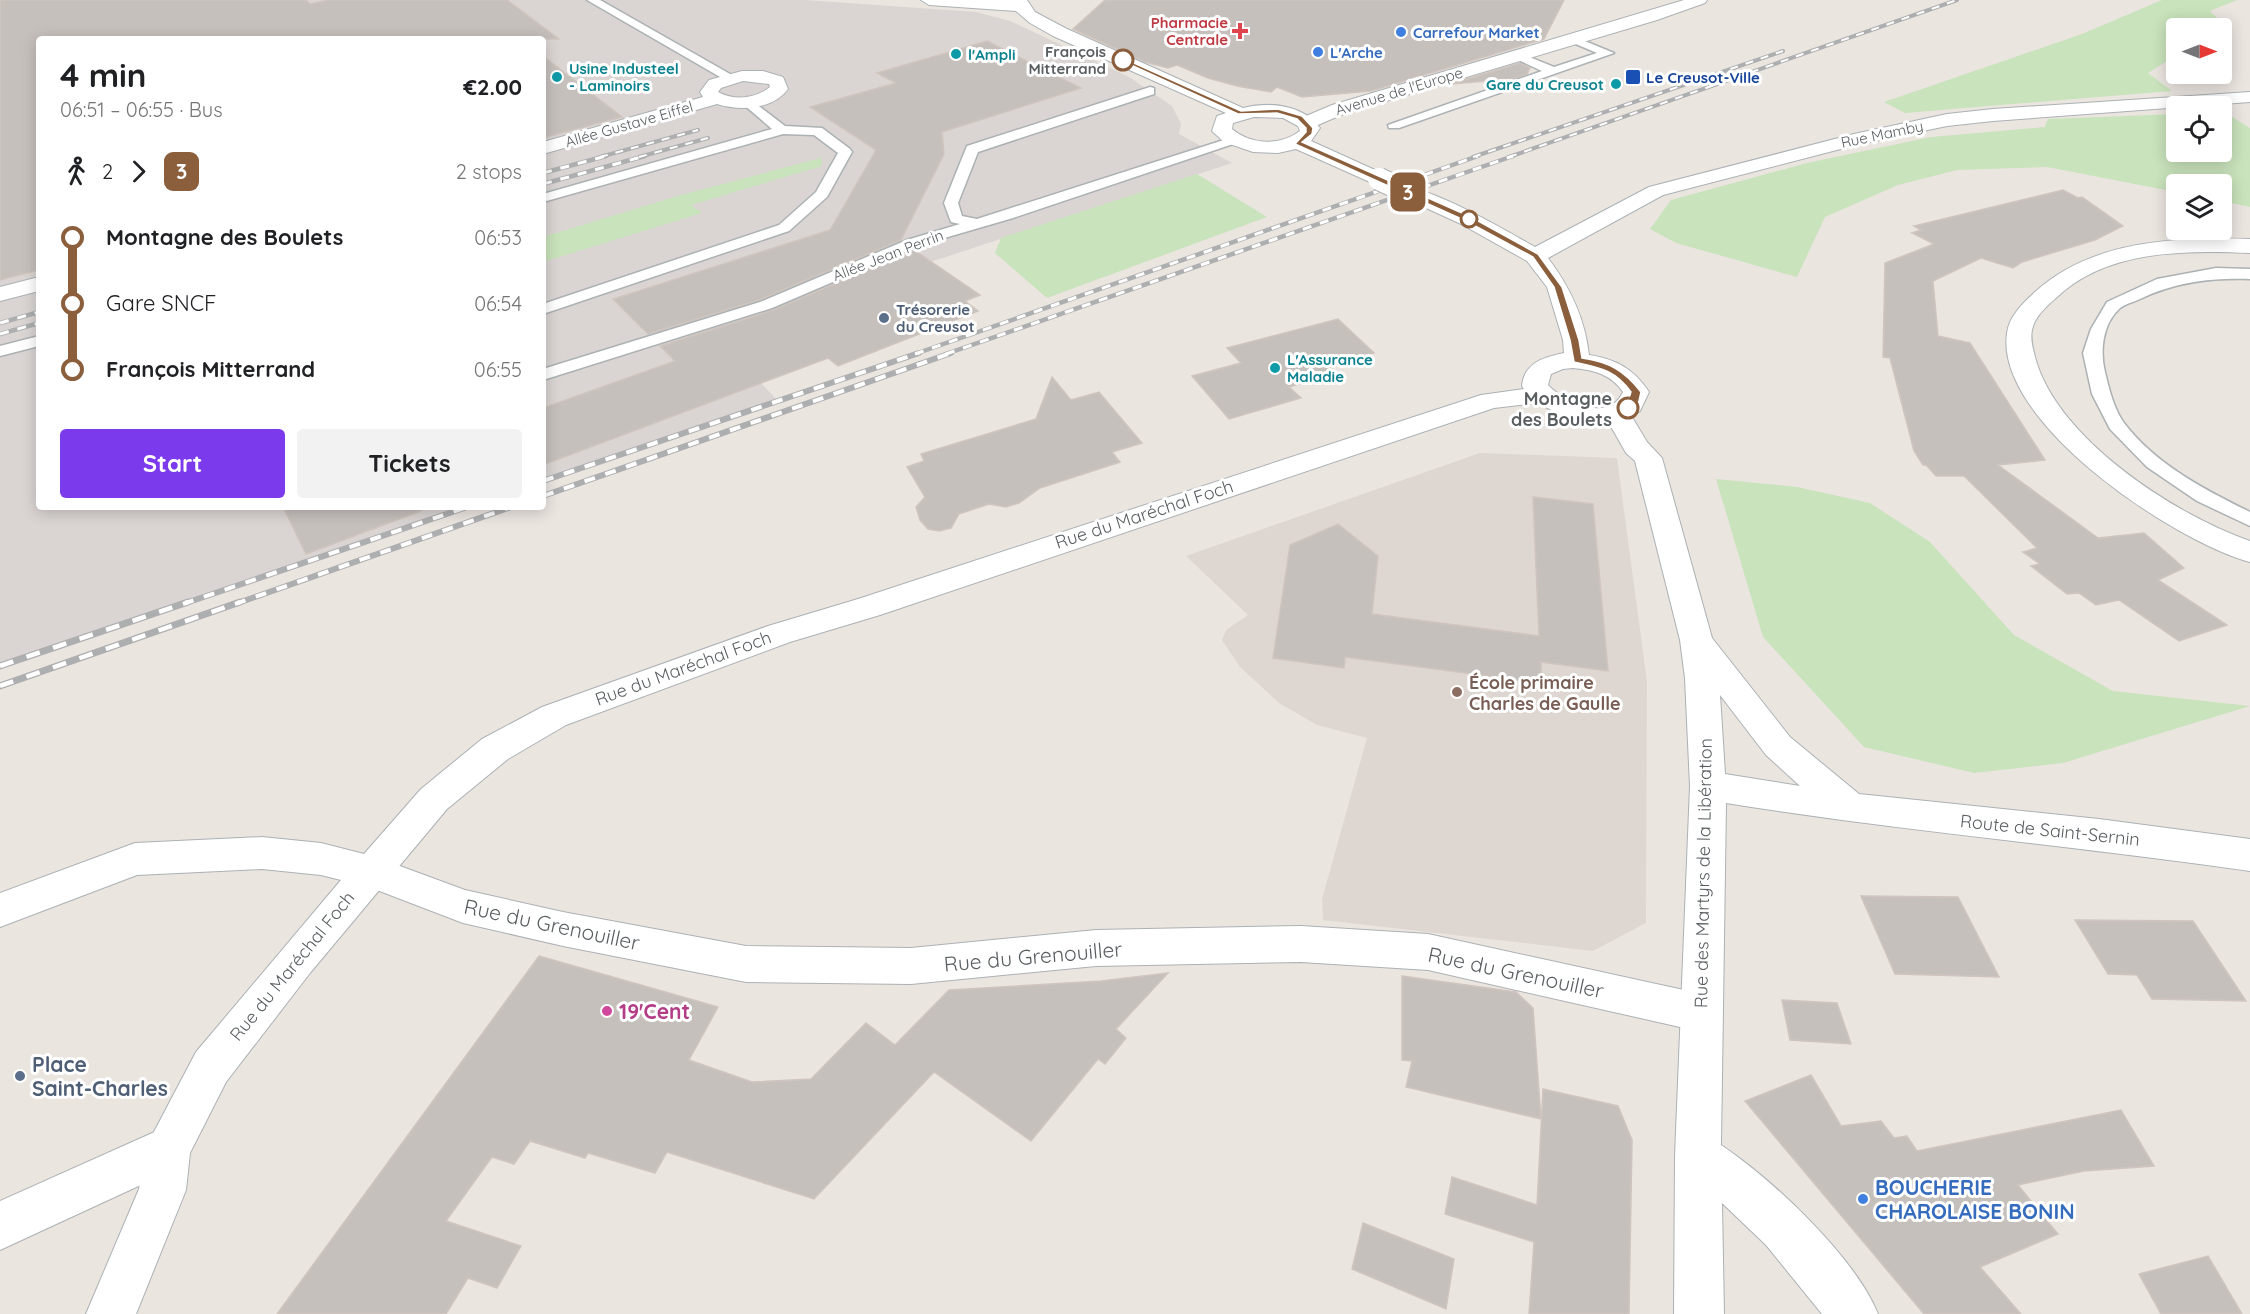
<!DOCTYPE html>
<html lang="en">
<head>
<meta charset="utf-8">
<style>
  body { margin:0; font-family:Quicksand,sans-serif; background:#f2f2f2; color:#202124; height:100vh; display:flex; flex-direction:column; font-size:22px; white-space:nowrap }
  * { box-sizing:border-box; margin:0 }
  p { font-size:20px; color:#757577 }
  .icon { flex:none; width:33px; height:33px; fill:none; stroke:currentColor; stroke-width:2; stroke-linecap:round; stroke-linejoin:round }
  .map { position:relative; flex:1; overflow:hidden }
  .drawer { position:absolute; left:36px; top:36px; width:510px; height:474px; display:flex; flex-direction:column; background:#fff; border-radius:6px; box-shadow:0 3px 15px #0003 }
  .drawer>* { flex:none }
  .badge { padding:0 12px; border-radius:9px; font-size:21px; line-height:39px }
  .needle { width:39px; rotate:90deg }
  .buttons { position:absolute; left:2166px; top:18px; display:grid; gap:12px }
  .buttons a { display:grid; place-items:center; width:66px; height:66px; border-radius:6px; background:#fff; box-shadow:0 3px 15px #0003; font-size:30px }
  .map>.badge { position:absolute; translate:-50% -50%; box-shadow:0 0 0 3px #fff }
  .legs { display:flex; align-items:center; gap:9px; height:66px; padding:0 24px; font-size:20px }
  .legs p { margin-inline-start:auto }
  .head { display:flex; align-items:center; justify-content:space-between; height:102px; padding:0 24px }
  h1 { font-size:33px; font-weight:700; line-height:45px }
  .button { display:flex; gap:12px; margin-top:auto; padding:12px 24px }
  .button a { flex:1; height:69px; border-radius:6px; background:#7c3aed; color:#fff; font-size:24px; font-weight:700; line-height:69px; text-align:center }
  .button a+a { background:#f2f2f2; color:#202124 }
  ul { padding:0 24px; list-style:none }
  li { display:flex; align-items:center; gap:21px; height:66px; font-size:22px }
  li i { display:grid; place-items:center; width:9px; height:100%; margin:0 8px; background:currentColor }
  li i::after { content:''; width:15px; height:15px; margin:-8px; border:4px solid; border-radius:50%; background:#fff }
  li p { margin-inline-start:auto }
  li:first-child i { background:linear-gradient(#0000 50%,currentColor 0) }
  li:last-child i { background:linear-gradient(currentColor 50%,#0000 0) }
  .map>svg:first-child { display:block }
</style>
</head>
<body>
<div class="map">
<svg width="2250" height="1314" viewBox="0 0 2250 1314">
  <rect width="100%" height="100%" fill="#ebe5e0"/>
  <!-- industrial -->
  <path fill="#dad5d2" d="M0,0H805L976,12L1010,21L1129,77L1172,106L1181,124L1179,134L1232,163L714,333L776,399L543,479V39H39V507H460L0,664Z"/>
  <!-- education -->
  <path fill="#ded6d1" d="M1480,453L1617,458L1647,682L1646,923L1593,951L1323,920L1322,899L1367,738L1317,725L1279,703L1240,667L1222,640L1226,630L1248,615L1186,556Z"/>
  <!-- green -->
  <g fill="#c9e3bc">
    <path d="M2162,0H2237L2210,11L2218,19L2198,28H2176V39L2165,45L2170,59L2148,73L2172,91L1905,113L1884,102L2082,34Z"/>
    <path d="M2224,112L2250,128V207L2222,201V184H2176V192L2047,167L1957,170L1898,185L1825,217L1797,277L1676,243L1650,229L1671,200L1807,163L1931,137L2045,127L2048,119L2176,114V152H2222V113Z"/>
    <path d="M821,158L822,166L691,205L702,213L543,262V237L681,195Z"/>
    <path d="M1197,174L1267,217L1047,298L995,253L1001,238Z"/>
    <path d="M1716,479L1797,487L1870,503L1930,542L2014,635L2113,691L2250,706L2063,763L1974,773L1864,747L1763,637Z"/>
  </g>
  <!-- building -->
  <g fill="#c6c0bd" stroke="#d0c5be" stroke-width="1.5">
    <path d="M0,0H306L310,4L329,0H507L559,39H39V270L0,280Z"/>
    <path d="M1105,0H1564L1544,39L1371,91L1302,97L1277,87L1271,92L1237,86L1208,78L1177,65L1168,68L1145,62L1073,29Z"/>
    <path d="M987,41L1081,88L942,132L944,154L901,240L759,300L648,334L613,299L830,230L876,150L810,107L896,83L877,73Z"/>
    <path d="M543,56L622,117L543,138Z"/>
    <path d="M1520,63L1530,68L1527,74L1513,79L1450,84Z"/>
    <path d="M2063,190L2078,198L2082,197L2123,226L2095,240L2022,262L2013,268L1981,258L1933,281L1938,336L1970,343L2045,460L1998,465L2098,538L2144,533L2184,568L2158,580L2227,625L2179,641L2119,600L2096,605L2079,593L2067,594L2031,566L2040,564L2023,552L2037,548L1964,476H1936L1926,465H1923L1914,451L1890,358L1883,357L1885,263L1934,244L1912,233L1921,230L1914,226Z"/>
    <path d="M914,250L980,295L965,301L978,311L838,366L828,358L543,465V408L675,361L660,346L773,310Z"/>
    <path d="M1338,319L1374,353L1328,366L1336,373L1289,387L1301,398L1229,419L1192,376L1241,363L1227,348Z"/>
    <path d="M1052,377L1071,400L1099,392L1142,443L1112,452L1120,462L1040,488L1019,503L1006,507L989,504L959,514L951,528L939,531L928,529L920,520L916,507L925,497L907,467L924,461L921,454L1036,419Z"/>
    <path d="M1533,497L1593,504L1608,671L1541,662V683L1345,657L1344,668L1273,658L1290,545L1338,524L1378,556L1372,614L1539,636Z"/>
    <path d="M283,507H420L421,511L306,554Z"/>
    <path d="M1861,896L1958,897L1999,977L1895,974Z"/>
    <path d="M2075,920L2193,921L2246,1001L2152,999L2137,975L2108,974Z"/>
    <path d="M539,956L718,1007L689,1060L752,1082L811,1079L866,1023L895,1045L949,990L1101,981L1168,973L1116,1029L1126,1038L1105,1064L1098,1059L1031,1141L934,1072L814,1199L667,1152L655,1173L588,1153L585,1158L530,1141L514,1164L492,1157L446,1221L521,1246L497,1288L468,1278L446,1314H277Z"/>
    <path d="M1402,976L1516,992L1533,1008L1541,1119L1406,1087L1412,1061L1402,1060Z"/>
    <path d="M1782,1000L1837,1003L1851,1044L1790,1040Z"/>
    <path d="M1811,1075L1841,1126L1881,1121L1894,1138L1907,1136L1917,1151L2121,1110L2154,1166L2084,1171L2018,1185L2058,1234L1980,1267L2021,1314H1924L1745,1101Z"/>
    <path d="M1543,1089L1618,1106L1632,1140L1629,1314H1529L1534,1242L1445,1214L1452,1177L1537,1205Z"/>
    <path d="M1363,1223L1454,1259L1446,1309L1352,1269Z"/>
    <path d="M2208,1256L2242,1314H2161L2139,1274Z"/>
  </g>
  <g fill="none" stroke-linecap="round" stroke-linejoin="round">
    <!-- lane casing -->
    <g stroke="#acb1b3" stroke-width="3">
      <g id="lane">
        <path d="M587,0H600L737,78L727,81Z"/>
        <path d="M1575,37L1614,53L1399,128H1389L1388,125L1542,71L1514,58V54H1522L1554,67L1597,53L1571,42V38Z"/>
        <path d="M1150,87L1154,88V94L978,152L958,203L962,216L977,219L1230,138L1235,137L1242,141L1013,218L917,246L772,308L543,380V369L760,302L907,240L960,224L951,222L944,203L967,146Z"/>
        <path d="M747,97L785,126L822,128L850,149L852,152L827,197L789,231L543,314V304L779,225L816,192L838,153L814,135L783,134L543,202V194L772,129L743,104L741,101Z"/>
        <path d="M2216,268L2250,269V279C2210,278 2176,282 2140,299C2134,302 2124,304 2119,309C2102,325 2100,352 2105,372C2109,389 2114,409 2124,423C2155,464 2205,490 2250,512V526L2197,501L2147,467L2110,429L2092,394L2083,353L2091,329L2107,302L2157,279Z"/>
        <path d="M39,336V346L0,356V346Z"/>
      </g>
    </g>
    <!-- street casing -->
    <g stroke="#acb1b3" stroke-width="2">
      <g id="street">
        <path d="M1684,0H1707L1705,3L1657,20L1346,113L1313,127H1299L1297,123L1299,119L1332,105Z"/>
        <path d="M742,71H763L783,77L788,89C773,110 739,111 717,104L543,154V142L703,97L700,92L709,80ZM743,81L769,84L770,87C755,99 735,101 718,92L721,88Z"/>
        <path d="M2250,239V253C2184,250 2106,250 2056,298C2046,307 2035,316 2032,330C2030,340 2033,348 2035,357C2056,438 2175,515 2250,541V562C2175,542 1994,422 2007,333C2009,316 2023,303 2035,292C2092,240 2176,237 2250,239Z"/>
        <path d="M39,277V291L0,301V287Z"/>
        <path d="M370,855L465,890L563,912L746,946L911,948L1096,930L1301,926L1428,934L1702,994L1717,999L1723,1013L1717,1027L1702,1032L1428,970L1301,962L1096,966L911,984L746,982L563,946L463,923L356,882L351,871L356,860Z"/>
        <path d="M168,1126L184,1133L191,1149L184,1165L0,1250V1201Z"/>
      </g>
    </g>
    <!-- secondary casing -->
    <g stroke="#abb1b4" stroke-width="2">
      <g id="secondary">
        <path d="M921,0H1027L1035,12L1065,28L1243,108C1269,101 1304,105 1320,128L1311,141L1386,175L1389,179L1386,183H1372L1296,149L1278,153L1253,152L1224,142L1212,131L1217,116L1226,113L1053,36L1030,23L1016,11L929,5ZM1254,117L1283,118L1298,126L1300,131C1280,146 1251,145 1232,129L1233,123Z"/>
        <path d="M2250,92V102L1993,121L1947,126L1856,145L1663,195L1548,258C1570,287 1585,318 1589,355C1616,359 1634,369 1649,392L1640,411L1632,417L1647,442L1662,458L1712,638L1790,737L1859,794L2099,819L2250,839V871C2076,846 1900,831 1726,803L1721,1145C1772,1179 1855,1257 1878,1314H1822L1766,1245L1722,1203L1724,1314H1674L1675,1156L1690,786L1685,678L1680,640L1635,461L1626,453L1609,423H1589L1563,416L1538,403L1494,408L880,615L790,642L566,725L508,759L447,809L310,973L226,1082L190,1153L186,1190L136,1314H86L139,1189L145,1149L196,1052L341,880L321,875L262,869L137,875L0,927V893L135,843L262,837L321,843L364,854L421,789L482,739L542,707L768,626L858,599L1481,395L1524,389L1522,386C1524,363 1544,357 1564,353L1563,340L1547,287L1527,261L1461,224L1400,196L1397,192L1400,188C1424,182 1510,233 1535,247L1649,187L1854,134L1947,114L1993,109ZM1573,368C1593,370 1611,374 1623,392C1609,423 1565,403 1548,385L1551,374L1563,369ZM1720,695L1766,755L1800,786L1725,774Z"/>
      </g>
    </g>
    <!-- lane -->
    <use href="#lane" fill="#fff" fill-rule="evenodd"/>
    <!-- street -->
    <use href="#street" fill="#fff" fill-rule="evenodd"/>
    <!-- secondary -->
    <use href="#secondary" fill="#fff" fill-rule="evenodd"/>
    <!-- rail-far3 casing -->
    <g stroke="#adaeaf" stroke-width="4">
      <g id="rail-far3">
        <path d="M600,157L698,130"/>
        <path d="M639,157L708,138"/>
        <path d="M1473,157L1783,51"/>
        <path d="M1509,157L1957,0"/>
      </g>
    </g>
    <!-- rail-far2 casing -->
    <g stroke="#adaeaf" stroke-width="4.5">
      <g id="rail-far2">
        <path d="M543,173L606,156"/>
        <path d="M543,184L645,156"/>
        <path d="M0,323L39,312"/>
        <path d="M0,334L39,323"/>
        <path d="M915,354L1478,156"/>
        <path d="M946,354L1513,156"/>
      </g>
    </g>
    <!-- rail-far1 casing -->
    <g stroke="#adaeaf" stroke-width="6">
      <g id="rail-far1">
        <path d="M543,481L919,353"/>
        <path d="M543,496L951,353"/>
        <path d="M183,604L467,507"/>
        <path d="M235,604L511,507"/>
      </g>
    </g>
    <!-- rail casing -->
    <g stroke="#adaeaf" stroke-width="7">
      <g id="rail">
        <path d="M0,666L188,602"/>
        <path d="M0,686L240,602"/>
      </g>
    </g>
    <!-- rail-far3 -->
    <use href="#rail-far3" stroke="#fff" stroke-width="2" stroke-dasharray="8" stroke-linecap="butt"/>
    <!-- rail-far2 -->
    <use href="#rail-far2" stroke="#fff" stroke-width="3" stroke-dasharray="9" stroke-linecap="butt"/>
    <!-- rail-far1 -->
    <use href="#rail-far1" stroke="#fff" stroke-width="4" stroke-dasharray="11" stroke-linecap="butt"/>
    <!-- rail -->
    <use href="#rail" stroke="#fff" stroke-width="4.5" stroke-dasharray="14" stroke-linecap="butt"/>
    <!-- secondary-bridge casing -->
    <g stroke="#abb1b4" stroke-width="24" stroke-linecap="butt">
      <path id="secondary-bridge" d="M1379,179L1407,192"/>
    </g>
    <!-- secondary-bridge -->
    <use href="#secondary-bridge" stroke="#fff" stroke-width="22"/>
  </g>
  <!-- line-1 -->
  <path fill="#8b5e3c" stroke="#fff" stroke-width="1.5" d="M1125,59L1241,111L1278,109L1302,116L1313,128L1312,134L1302,142L1471,217L1538,254L1562,287L1579,340L1582,358C1609,362 1624,370 1641,392L1639,401L1631,410H1625L1631,392C1615,370 1601,368 1574,362L1570,340L1554,287L1533,257L1466,221L1295,144L1306,132V128L1297,119L1277,113L1238,114L1120,60Z"/>
  <!-- markers -->
  <path fill="#e0444e" stroke="#fff" stroke-width="2" d="M1237 22h6v6h6v6h-6v6h-6v-6h-6v-6h6z"/>
  <g fill="#3f7fe0" stroke="#fff" stroke-width="2">
    <circle cx="1401" cy="32" r="6"/>
    <circle cx="1318" cy="52" r="6"/>
    <circle cx="1863" cy="1199" r="6"/>
  </g>
  <g fill="#0f9aa8" stroke="#fff" stroke-width="2">
    <circle cx="956" cy="54" r="6"/>
    <circle cx="557" cy="77" r="6"/>
    <circle cx="1616" cy="84" r="6"/>
    <circle cx="1275" cy="368" r="6"/>
  </g>
  <g fill="#fff" stroke="#8b5e3c" stroke-width="3">
    <circle cx="1123" cy="60" r="10"/>
    <circle cx="1469" cy="219" r="8"/>
    <circle cx="1628" cy="408" r="10"/>
  </g>
  <rect fill="#1a4fb4" stroke="#fff" stroke-width="2" x="1625" y="69" width="16" height="16" rx="3"/>
  <g fill="#5c6f8a" stroke="#fff" stroke-width="2">
    <circle cx="884" cy="318" r="6"/>
    <circle cx="20" cy="1076" r="6"/>
  </g>
  <circle fill="#8d6e63" stroke="#fff" stroke-width="2" cx="1457" cy="692" r="6"/>
  <circle fill="#d1479c" stroke="#fff" stroke-width="2" cx="607" cy="1011" r="6"/>
  <g text-anchor="middle" dominant-baseline="central" stroke-width="6" stroke-linejoin="round" paint-order="stroke">
    <!-- far-health labels -->
    <g font-size="15" font-weight="bold" fill="#be3a42" stroke="#fff" text-anchor="end">
      <text x="1228" y="22">Pharmacie<tspan x="1228" dy="17">Centrale</tspan></text>
    </g>
    <!-- far-shop labels -->
    <g font-size="15" font-weight="bold" fill="#366cbe" stroke="#fff" text-anchor="start">
      <text x="1413" y="32">Carrefour Market</text>
      <text x="1330" y="52">L'Arche</text>
    </g>
    <!-- far-stop labels -->
    <g font-size="15" font-weight="bold" fill="#595f61" stroke="#fff" text-anchor="end">
      <text x="1106" y="51">François<tspan x="1106" dy="17">Mitterrand</tspan></text>
    </g>
    <!-- far-culture labels -->
    <g font-size="15" font-weight="bold" fill="#0d838f" stroke="#fff" text-anchor="start">
      <text x="968" y="54">l'Ampli</text>
      <text x="569" y="68">Usine Industeel<tspan x="569" dy="17">- Laminoirs</tspan></text>
      <text x="1604" y="84" text-anchor="end">Gare du Creusot</text>
      <text x="1287" y="359">L'Assurance<tspan x="1287" dy="17">Maladie</tspan></text>
    </g>
    <!-- far-transit labels -->
    <g font-size="15" font-weight="bold" fill="#164399" stroke="#fff" text-anchor="start">
      <text x="1646" y="77">Le Creusot-Ville</text>
    </g>
    <!-- far-street labels -->
    <g font-size="15" fill="#595f61" stroke="#fff">
      <text transform="translate(1399 91) rotate(-17)">Avenue de l'Europe</text>
      <text transform="translate(629 124) rotate(-16)">Allée Gustave Eiffel</text>
      <text transform="translate(1882 134) rotate(-12)">Rue Mamby</text>
      <text transform="translate(888 255) rotate(-21)">Allée Jean Perrin</text>
    </g>
    <!-- far-service labels -->
    <g font-size="15" font-weight="bold" fill="#4e5e75" stroke="#fff" text-anchor="start">
      <text x="896" y="309">Trésorerie<tspan x="896" dy="17">du Creusot</tspan></text>
    </g>
    <!-- stop labels -->
    <g font-size="18" font-weight="bold" fill="#595f61" stroke="#fff" text-anchor="end">
      <text x="1612" y="398">Montagne<tspan x="1612" dy="21">des Boulets</tspan></text>
    </g>
    <!-- street labels -->
    <g font-size="18" fill="#595f61" stroke="#fff">
      <text transform="translate(1144 514) rotate(-18)">Rue du Maréchal Foch</text>
      <text transform="translate(683 668) rotate(-20)">Rue du Maréchal Foch</text>
      <text transform="translate(2050 830) rotate(6)">Route de Saint-Sernin</text>
      <text transform="translate(1703 873) rotate(-89)">Rue des Martyrs de la Libération</text>
      <text transform="translate(292 966) rotate(-51)">Rue du Maréchal Foch</text>
    </g>
    <!-- education labels -->
    <g font-size="18" font-weight="bold" fill="#785e54" stroke="#fff" text-anchor="start">
      <text x="1469" y="682">École primaire<tspan x="1469" dy="21">Charles de Gaulle</tspan></text>
    </g>
    <!-- near-street labels -->
    <g font-size="21" fill="#595f61" stroke="#fff">
      <text transform="translate(552 924) rotate(12)">Rue du Grenouiller</text>
      <text transform="translate(1033 956) rotate(-5)">Rue du Grenouiller</text>
      <text transform="translate(1516 972) rotate(12)">Rue du Grenouiller</text>
    </g>
    <!-- near-hotel labels -->
    <g font-size="21" font-weight="bold" fill="#b23c85" stroke="#fff" text-anchor="start">
      <text x="619" y="1011">19'Cent</text>
    </g>
    <!-- near-service labels -->
    <g font-size="21" font-weight="bold" fill="#4e5e75" stroke="#fff" text-anchor="start">
      <text x="32" y="1064">Place<tspan x="32" dy="24">Saint-Charles</tspan></text>
    </g>
    <!-- near-shop labels -->
    <g font-size="21" font-weight="bold" fill="#366cbe" stroke="#fff" text-anchor="start">
      <text x="1875" y="1187">BOUCHERIE<tspan x="1875" dy="24">CHAROLAISE BONIN</tspan></text>
    </g>
  </g>
</svg>
<div class="buttons">
<a><svg class="needle" viewBox="-14 -14 28 28"><path d="M0-13l5 13h-10z" fill="#e53935"/><path d="M0 13l5-13h-10z" fill="#757577"/></svg></a>
<a><svg class="icon" aria-label="locate" viewBox="0 0 24 24"><circle cx="12" cy="12" r="6"/><path d="M12 2v4M12 18v4M2 12h4M18 12h4"/></svg></a>
<a><svg class="icon" aria-label="layers" viewBox="0 0 24 24"><path d="M12 4l9 5-9 5-9-5zM3 14l9 5 9-5"/></svg></a>
</div>
<b class="badge" style="left:1408px;top:192px;background:#8b5e3c;color:#fff">3</b>
<section class="drawer">
<div class="head"><div><h1>4 min</h1><p>06:51 – 06:55 · Bus</p></div><b>€2.00</b></div>
<div class="legs"><svg class="icon" aria-label="walk" viewBox="0 0 24 24"><circle cx="13" cy="4" r="2"/><path d="M13 8l-2 6 4 7M11 14l-3 7M7 12l3-4h3l4 4"/></svg>2<svg class="icon" aria-label="forward" viewBox="0 0 24 24"><path d="M9 5l7 7-7 7"/></svg><b class="badge" style="background:#8b5e3c;color:#fff">3</b><p>2 stops</p></div>
<ul>
<li><i style="color:#8b5e3c"></i><b>Montagne des Boulets</b><p>06:53</p></li>
<li><i style="color:#8b5e3c"></i><span>Gare SNCF</span><p>06:54</p></li>
<li><i style="color:#8b5e3c"></i><b>François Mitterrand</b><p>06:55</p></li>
</ul>
<div class="button"><a>Start</a><a>Tickets</a></div>
</section>
</div>
</body>
</html>
